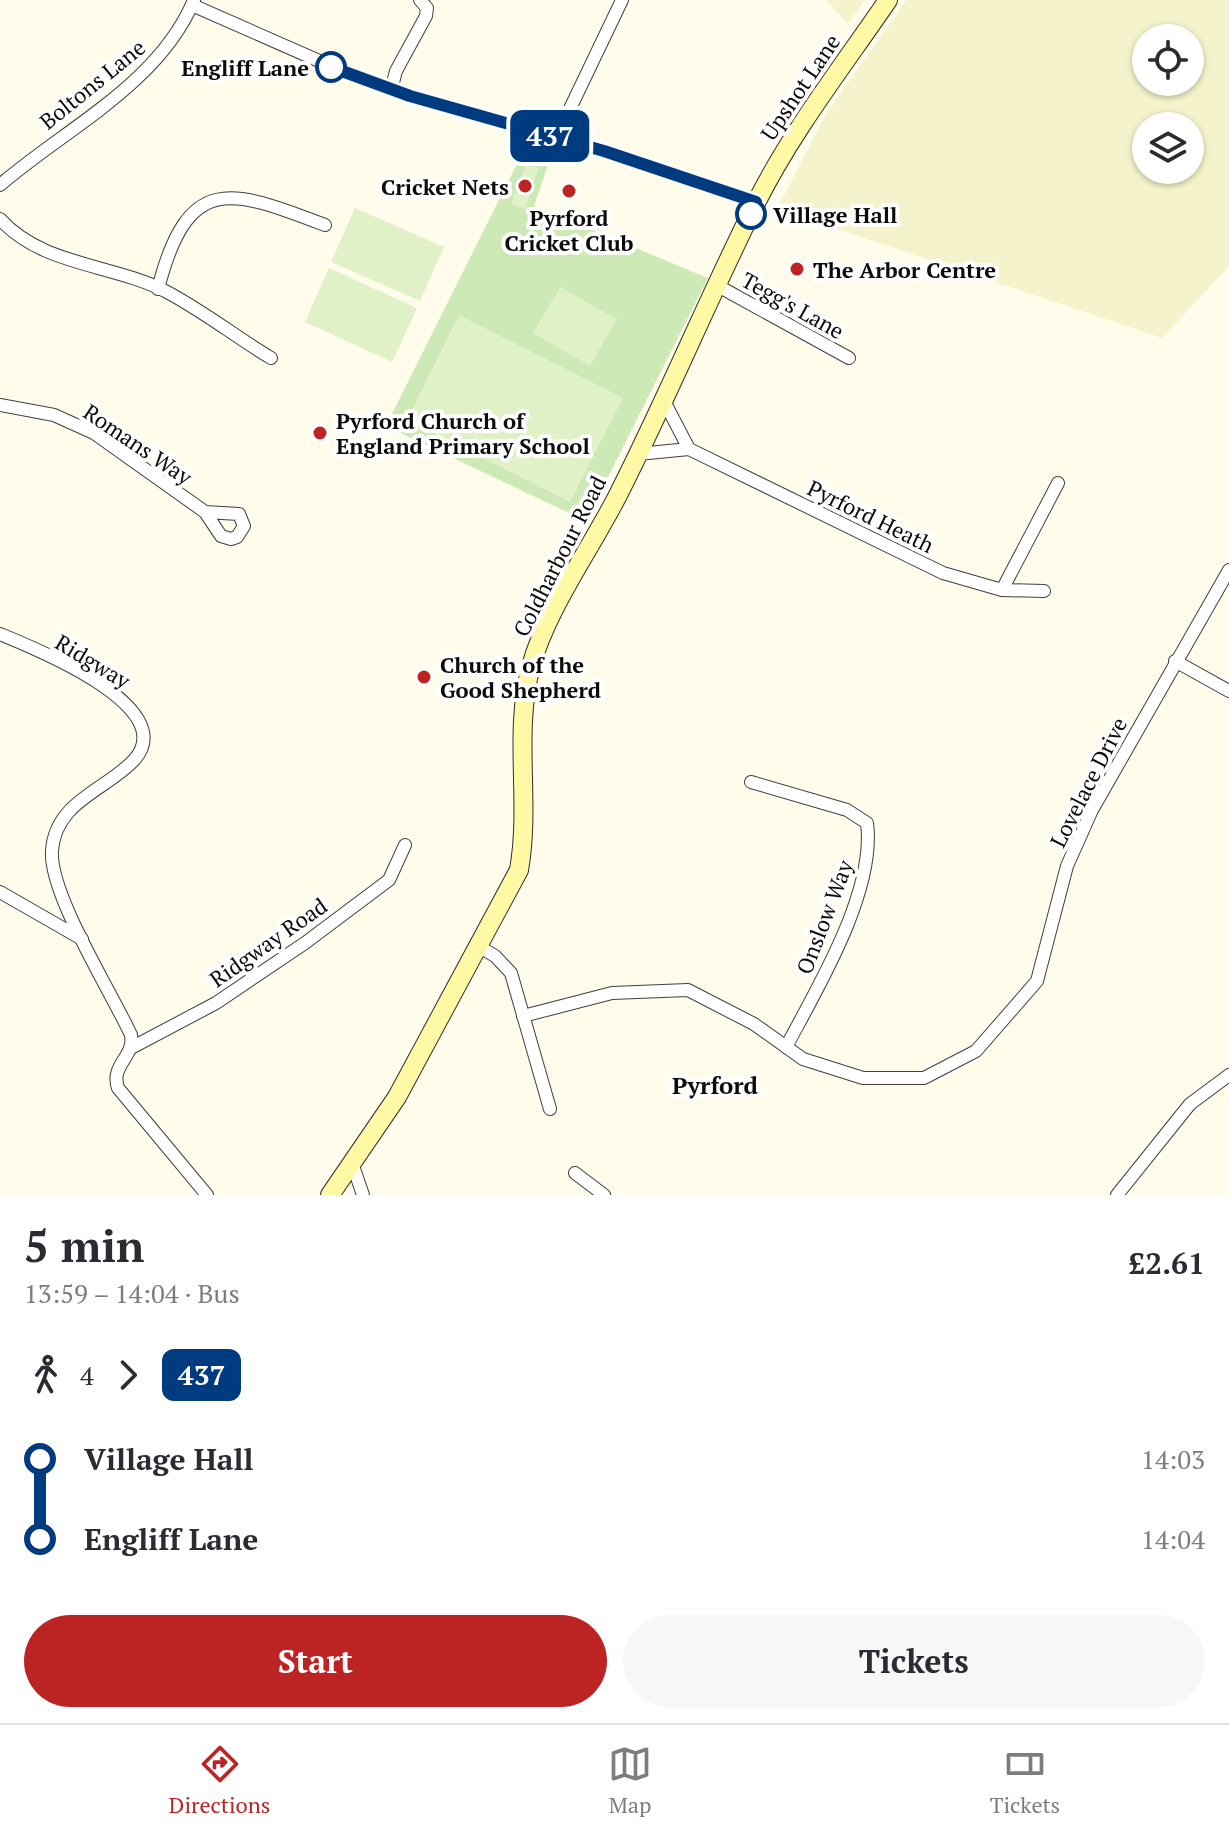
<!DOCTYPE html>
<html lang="en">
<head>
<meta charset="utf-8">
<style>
  body { margin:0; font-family:"PT Serif",serif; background:#f7f7f7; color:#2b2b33; height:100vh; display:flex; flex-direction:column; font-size:30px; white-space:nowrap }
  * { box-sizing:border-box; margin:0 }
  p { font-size:26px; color:#7c7c81 }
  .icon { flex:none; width:44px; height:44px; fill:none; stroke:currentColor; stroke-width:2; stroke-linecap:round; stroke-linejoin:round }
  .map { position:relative; height:1195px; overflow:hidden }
  .drawer { display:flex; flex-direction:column; background:#fff; flex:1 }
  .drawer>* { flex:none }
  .badge { padding:0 16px; border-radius:12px; font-size:28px; line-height:52px }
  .buttons { position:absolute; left:1132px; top:24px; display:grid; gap:16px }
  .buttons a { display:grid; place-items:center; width:72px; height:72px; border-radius:50%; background:#fff; box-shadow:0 2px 6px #0004; font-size:40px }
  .map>.badge { position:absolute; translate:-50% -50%; box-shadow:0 0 0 4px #fff }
  .legs { display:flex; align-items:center; gap:12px; height:88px; padding:0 24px; font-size:26px }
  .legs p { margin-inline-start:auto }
  .overview { display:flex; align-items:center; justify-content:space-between; height:136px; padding:0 24px }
  h1 { font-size:44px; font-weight:600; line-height:60px }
  .action { display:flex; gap:16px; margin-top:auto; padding:16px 24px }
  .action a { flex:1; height:92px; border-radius:48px; background:#bc2323; color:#fff; font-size:32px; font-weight:600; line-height:92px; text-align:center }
  .action a+a { background:#f7f7f7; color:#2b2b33 }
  ul { padding:0 24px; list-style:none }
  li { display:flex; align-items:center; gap:28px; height:80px; font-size:30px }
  li i { display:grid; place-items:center; width:12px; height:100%; margin:0 10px; background:currentColor }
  li i::after { content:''; width:20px; height:20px; margin:-10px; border:6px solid; border-radius:50%; background:#fff }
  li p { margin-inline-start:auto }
  li:first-child i { background:linear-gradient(#0000 50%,currentColor 0) }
  li:last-child i { background:linear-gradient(currentColor 50%,#0000 0) }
  .tab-bar { display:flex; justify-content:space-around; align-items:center; height:112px; border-top:2px solid #e1e1e2; background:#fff; font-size:22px; color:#7c7c81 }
  .tab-bar a { display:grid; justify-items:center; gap:4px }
  .tab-bar .on { color:#bc2323 }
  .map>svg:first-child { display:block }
</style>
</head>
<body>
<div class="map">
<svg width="1229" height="1195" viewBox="0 0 1229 1195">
  <rect width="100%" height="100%" fill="#fffceb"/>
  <!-- farmland -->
  <g fill="#f4f3cb" fill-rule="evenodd">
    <path d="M826,0H865L848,24Z"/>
    <path d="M906,0H1229V266L1162,338L777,209L826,114ZM1146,38H1190V82H1146ZM1146,126H1190V170H1146Z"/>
  </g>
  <!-- green -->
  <path fill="#cde9b5" d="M528,142L553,150L534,206L708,278L586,521L386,426Z"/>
  <!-- pitch -->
  <g fill="#e0f0c7">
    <path d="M526,164L539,168L525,209L511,204Z"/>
    <path d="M355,208L444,247L420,301L331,262Z"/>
    <path d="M329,268L417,308L392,362L305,322Z"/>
    <path d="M560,287L617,319L590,366L533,333Z"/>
    <path d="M459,315L623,398L570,502L407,420Z"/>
  </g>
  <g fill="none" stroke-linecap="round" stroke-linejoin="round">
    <!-- minor casing -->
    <g stroke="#3f3f3f" stroke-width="14">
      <g id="minor">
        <path d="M192,5L367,82L604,151L756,202"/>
        <path d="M391,90L396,71L426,16L427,8L420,0"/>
        <path d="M556,138L622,0"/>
        <path d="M0,185C66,128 159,84 194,0"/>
        <path d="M0,219C42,266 114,264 167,292C203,311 236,337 271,358"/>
        <path d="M718,286L849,358"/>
        <path d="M158,289C188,172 231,189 325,225"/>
        <path d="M664,401L689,449"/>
        <path d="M0,405L54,415L94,433L205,512L221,536L231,539L237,537L244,526L239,514L205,512"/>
        <path d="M638,454L689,449L943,573L1002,590L1044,591"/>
        <path d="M1002,590L1058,483"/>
        <path d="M0,634C34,648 180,706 135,759C107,790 55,801 52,851C49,894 112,993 131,1035C135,1057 110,1065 118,1088L207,1195"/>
        <path d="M1175,661L1229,691"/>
        <path d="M751,782L847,810L867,823C876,891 818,987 786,1047"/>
        <path d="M0,892L82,939"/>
        <path d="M478,946L495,956L511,973L550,1109"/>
        <path d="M523,1016L612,993L688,990L754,1024L803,1059L863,1078H924L976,1051L1037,981L1067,866L1092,810L1229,570"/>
        <path d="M131,1048L216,1003L305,943L389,880L405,845"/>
        <path d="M352,1163L363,1195"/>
        <path d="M575,1173L604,1195"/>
        <path d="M1117,1195L1190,1104L1229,1075"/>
      </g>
    </g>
    <!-- secondary casing -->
    <g stroke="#2e2e2e" stroke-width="20">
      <path id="secondary" d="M330,1195L397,1097L519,870C531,802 513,733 531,666C547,608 592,547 619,493C667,398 708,299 756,203C792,131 843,66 888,0"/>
    </g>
    <!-- minor -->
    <use href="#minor" stroke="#fff" stroke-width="12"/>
    <!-- secondary -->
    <use href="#secondary" stroke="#fff9a6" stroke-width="18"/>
  </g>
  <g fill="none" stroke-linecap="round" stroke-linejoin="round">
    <!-- line-1 casing -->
    <g stroke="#fff" stroke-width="18">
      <path id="line-1" d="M331,67L410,96L604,151L756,202L751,214"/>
    </g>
    <!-- line-1 -->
    <use href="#line-1" stroke="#003b80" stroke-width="12"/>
  </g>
  <!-- markers -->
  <g fill="#fff" stroke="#003b80" stroke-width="4">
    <circle cx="331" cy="67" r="14"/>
    <circle cx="751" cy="214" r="14"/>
  </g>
  <g fill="#bc2323" stroke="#fff" stroke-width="3">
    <circle cx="525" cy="186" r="8"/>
    <circle cx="569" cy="191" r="8"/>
    <circle cx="797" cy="269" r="8"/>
    <circle cx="320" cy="433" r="8"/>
    <circle cx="424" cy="677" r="8"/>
  </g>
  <g text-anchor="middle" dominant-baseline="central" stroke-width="8" stroke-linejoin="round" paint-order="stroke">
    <!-- stop labels -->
    <g font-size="22" font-weight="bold" fill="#0c0c0c" stroke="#fff" text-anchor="end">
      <text x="309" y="67">Engliff Lane</text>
      <text x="773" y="214" text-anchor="start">Village Hall</text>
    </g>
    <!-- street labels -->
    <g font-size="22" fill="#0c0c0c" stroke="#fff">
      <text transform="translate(92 84) rotate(-39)">Boltons Lane</text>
      <text transform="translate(800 87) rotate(-56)">Upshot Lane</text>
      <text transform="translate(793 305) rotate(29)">Tegg's Lane</text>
      <text transform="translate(138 444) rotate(34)">Romans Way</text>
      <text transform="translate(871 516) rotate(26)">Pyrford Heath</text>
      <text transform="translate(559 556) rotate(-63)">Coldharbour Road</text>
      <text transform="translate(93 661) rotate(31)">Ridgway</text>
      <text transform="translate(1088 782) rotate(-63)">Lovelace Drive</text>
      <text transform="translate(824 917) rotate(-69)">Onslow Way</text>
      <text transform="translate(268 942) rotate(-35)">Ridgway Road</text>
    </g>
    <!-- poi labels -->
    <g font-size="22" font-weight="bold" fill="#0c0c0c" stroke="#fff" text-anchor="start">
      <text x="509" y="186" text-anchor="end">Cricket Nets</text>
      <text x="569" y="217" text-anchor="middle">Pyrford<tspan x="569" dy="25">Cricket Club</tspan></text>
      <text x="813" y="269">The Arbor Centre</text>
      <text x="336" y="420">Pyrford Church of<tspan x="336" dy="25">England Primary School</tspan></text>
      <text x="440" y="664">Church of the<tspan x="440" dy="25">Good Shepherd</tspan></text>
    </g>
    <!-- neighbourhood labels -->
    <g font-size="24" font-weight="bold" fill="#0c0c0c" stroke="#fff">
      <text x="715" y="1085">Pyrford</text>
    </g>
  </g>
</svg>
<div class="buttons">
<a><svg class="icon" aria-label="locate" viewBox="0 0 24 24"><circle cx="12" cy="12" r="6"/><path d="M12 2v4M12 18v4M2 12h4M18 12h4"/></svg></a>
<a><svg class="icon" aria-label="layers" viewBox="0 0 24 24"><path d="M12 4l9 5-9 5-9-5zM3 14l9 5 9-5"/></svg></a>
</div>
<b class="badge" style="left:550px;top:136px;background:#003b80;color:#fff">437</b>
</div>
<section class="drawer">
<div class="overview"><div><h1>5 min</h1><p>13:59 – 14:04 · Bus</p></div><b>£2.61</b></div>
<div class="legs"><svg class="icon" aria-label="walk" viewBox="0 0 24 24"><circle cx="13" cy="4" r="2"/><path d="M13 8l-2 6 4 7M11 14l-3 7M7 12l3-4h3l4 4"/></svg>4<svg class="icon" aria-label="forward" viewBox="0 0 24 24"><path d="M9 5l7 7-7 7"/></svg><b class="badge" style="background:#003b80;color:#fff">437</b></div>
<ul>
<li><i style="color:#003b80"></i><b>Village Hall</b><p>14:03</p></li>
<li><i style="color:#003b80"></i><b>Engliff Lane</b><p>14:04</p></li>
</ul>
<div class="action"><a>Start</a><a>Tickets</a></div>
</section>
<nav class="tab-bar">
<a class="on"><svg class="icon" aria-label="directions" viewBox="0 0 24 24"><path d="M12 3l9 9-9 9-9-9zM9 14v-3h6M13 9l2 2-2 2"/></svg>Directions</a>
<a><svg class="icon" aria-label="map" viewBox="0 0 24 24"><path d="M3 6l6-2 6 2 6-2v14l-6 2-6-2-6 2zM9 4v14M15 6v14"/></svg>Map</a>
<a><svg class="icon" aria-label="tickets" viewBox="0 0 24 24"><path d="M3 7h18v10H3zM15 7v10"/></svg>Tickets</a>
</nav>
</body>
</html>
